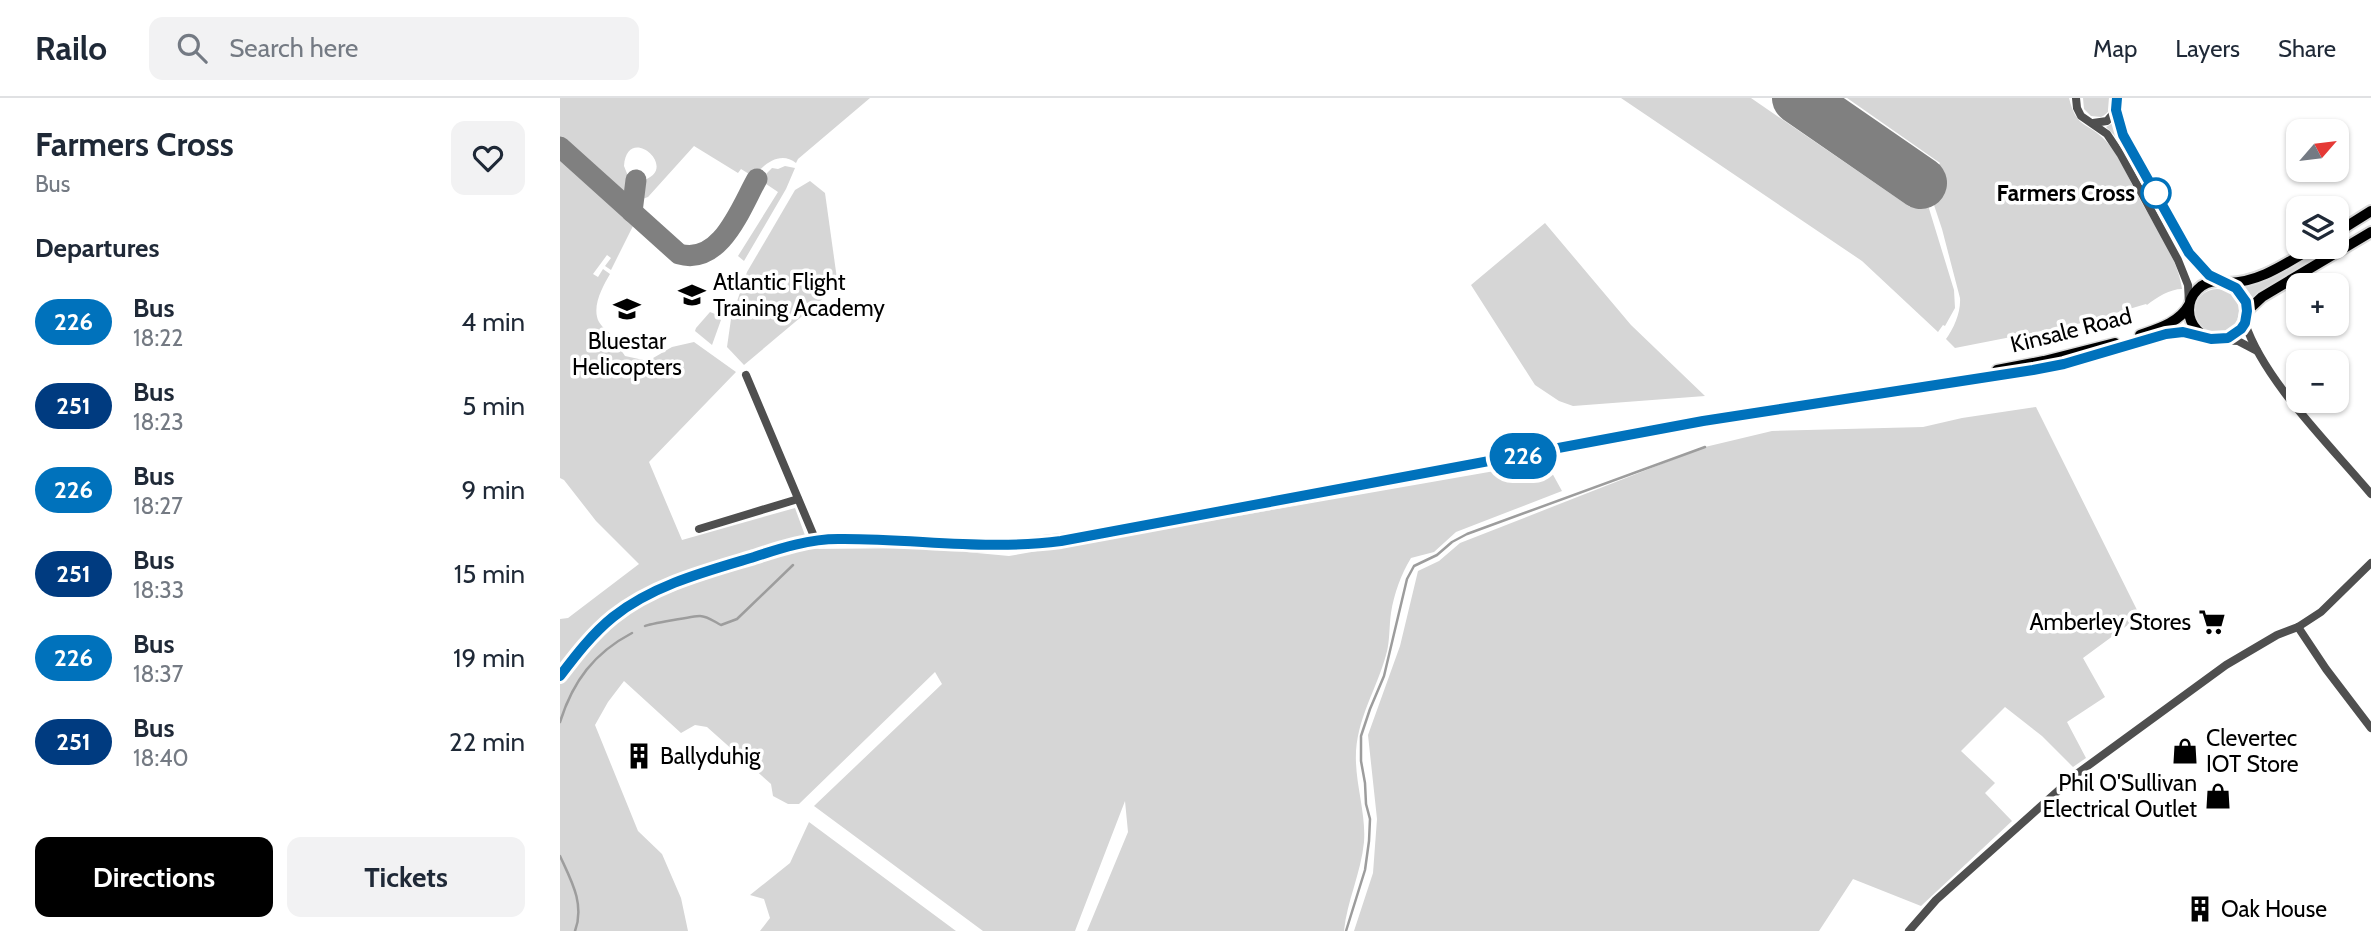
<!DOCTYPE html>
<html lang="en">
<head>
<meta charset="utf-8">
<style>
  body { margin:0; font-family:Cabin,sans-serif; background:#f2f2f3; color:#1f2937; height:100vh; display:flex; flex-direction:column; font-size:26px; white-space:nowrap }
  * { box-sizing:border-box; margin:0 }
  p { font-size:23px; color:#747a83 }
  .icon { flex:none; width:38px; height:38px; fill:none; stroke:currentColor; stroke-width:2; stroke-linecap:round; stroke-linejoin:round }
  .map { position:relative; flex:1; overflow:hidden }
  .drawer { display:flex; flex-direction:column; background:#fff; width:560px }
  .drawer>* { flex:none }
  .badge { padding:0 14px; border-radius:23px; font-size:24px; line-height:46px }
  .needle { width:46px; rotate:62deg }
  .fabs { position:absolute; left:1726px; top:21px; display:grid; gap:14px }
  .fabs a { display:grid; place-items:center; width:63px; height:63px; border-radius:14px; background:#fff; box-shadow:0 2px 5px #0004; font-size:35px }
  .map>.badge { position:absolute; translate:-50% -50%; box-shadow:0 0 0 4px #fff }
  h2 { padding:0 35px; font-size:26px; line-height:63px }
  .round { display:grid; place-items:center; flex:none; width:74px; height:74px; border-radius:14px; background:#f2f2f3 }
  .headline { display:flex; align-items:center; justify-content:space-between; height:119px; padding:0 35px }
  h1 { font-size:33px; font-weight:800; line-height:52px }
  .cta { display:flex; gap:14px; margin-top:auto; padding:14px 35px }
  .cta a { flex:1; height:80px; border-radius:14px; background:#000; color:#fff; font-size:28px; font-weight:800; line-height:80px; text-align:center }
  .cta a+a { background:#f2f2f3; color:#1f2937 }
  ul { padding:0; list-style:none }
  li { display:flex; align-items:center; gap:21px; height:84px; padding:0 35px }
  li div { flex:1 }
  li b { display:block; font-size:26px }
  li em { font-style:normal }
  li .badge { min-width:77px; font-weight:700; text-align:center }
  header { display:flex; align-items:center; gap:42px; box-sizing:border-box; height:98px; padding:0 35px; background:#fff; border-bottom:2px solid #e0e1e3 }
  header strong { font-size:33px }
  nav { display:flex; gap:38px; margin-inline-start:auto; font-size:24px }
  .search { width:490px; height:63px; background:#f2f2f3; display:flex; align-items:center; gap:18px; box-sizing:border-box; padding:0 24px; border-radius:14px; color:#747a83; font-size:26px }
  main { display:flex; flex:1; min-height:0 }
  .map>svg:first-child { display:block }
</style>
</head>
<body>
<header>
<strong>Railo</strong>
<div class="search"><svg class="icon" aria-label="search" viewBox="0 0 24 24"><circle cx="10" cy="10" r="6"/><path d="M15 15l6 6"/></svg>Search here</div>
<nav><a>Map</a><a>Layers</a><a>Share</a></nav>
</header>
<main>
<section class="drawer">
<div class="headline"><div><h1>Farmers Cross</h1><p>Bus</p></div><a class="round"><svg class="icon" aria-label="heart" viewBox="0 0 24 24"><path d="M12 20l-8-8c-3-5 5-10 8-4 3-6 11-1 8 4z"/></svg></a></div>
<h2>Departures</h2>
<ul>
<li><span class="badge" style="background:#0072bc;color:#fff">226</span><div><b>Bus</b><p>18:22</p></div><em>4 min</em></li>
<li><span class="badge" style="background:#003b80;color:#fff">251</span><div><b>Bus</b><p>18:23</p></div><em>5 min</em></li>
<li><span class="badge" style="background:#0072bc;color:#fff">226</span><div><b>Bus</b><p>18:27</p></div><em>9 min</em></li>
<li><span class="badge" style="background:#003b80;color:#fff">251</span><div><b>Bus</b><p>18:33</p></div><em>15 min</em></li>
<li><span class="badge" style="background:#0072bc;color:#fff">226</span><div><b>Bus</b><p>18:37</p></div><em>19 min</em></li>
<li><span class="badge" style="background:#003b80;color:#fff">251</span><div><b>Bus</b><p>18:40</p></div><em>22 min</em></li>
</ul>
<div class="cta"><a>Directions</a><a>Tickets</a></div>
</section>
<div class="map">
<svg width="1811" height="833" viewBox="0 0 1811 833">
  <rect width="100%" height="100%" fill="#fff"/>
  <!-- green -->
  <g fill="#d6d6d6">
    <path d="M0,0H310L238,61L236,65C221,53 204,65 194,79L181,71L178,75L134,48L88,99L77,103L80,83C124,73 67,23 64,68L68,78L72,81L70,101L65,100L0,40Z"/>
    <path d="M1061,0H1191L1350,109L1363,91L1394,192L1395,210L1385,228L1383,227L1378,234L1302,163Z"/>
    <path d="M1287,0H1509C1517,32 1527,23 1546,43C1559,57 1567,77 1576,94C1591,123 1618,159 1622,191C1610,191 1597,199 1587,207L1586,206L1522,225L1395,250L1386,241C1394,230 1401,214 1400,200L1382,131L1367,86L1380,65Z"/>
    <path d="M1523,0H1551C1553,9 1549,15 1541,19L1531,18L1524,11Z"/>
    <path d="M1553,25L1555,31L1608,128L1606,129L1554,37L1546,29Z"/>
    <path d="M0,58L74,126L51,172L45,168L51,160L47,157L33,176L38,179L43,171L50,176C43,188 31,209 39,224C43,231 53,238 60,243L59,249L65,258L88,263L112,249L134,244L176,274L89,364L122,442L235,410L250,451L363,450L449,458L986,364L1002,393L896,434L874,454L851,460C841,476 834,496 831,515C829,528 830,544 826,557C816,594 794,624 796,665C797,691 806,718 804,744C801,775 787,803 784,833H527L568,734L565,703L515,833H423L254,708L382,586L375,574L239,706H228L213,698L211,686L147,629L135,627L121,635L64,583L48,604L35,627L78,733L102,756L121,800L128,833H0V521L8,520L79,466L36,423L4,382L0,380Z"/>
    <path d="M225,68L235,70L226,91L184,163L178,158L218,94L200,82L212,70L218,71Z"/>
    <path d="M250,83L265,95L278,188L184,267L167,249L171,221L187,174L235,92Z"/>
    <path d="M985,125L1071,227L1145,298L1013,308L999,303L975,287L911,187Z"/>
    <path d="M1760,149L1776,150L1691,201L1683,188L1707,180Z"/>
    <circle cx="1657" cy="213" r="22"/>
    <path d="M150,214L155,216L161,222L152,247L135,233L136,230Z"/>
    <path d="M1476,309L1580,518L1523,560L1545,599L1507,624L1526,660L1513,669L1482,638L1445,609L1401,653L1435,685L1425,695L1452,723L1361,808L1293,781L1259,833H794L813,775L817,721L808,637L840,548L858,473L879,463L900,445L1145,349L1212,333L1363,329L1402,320Z"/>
    <path d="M249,724L396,833H200L210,820L204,801L190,797L230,765Z"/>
  </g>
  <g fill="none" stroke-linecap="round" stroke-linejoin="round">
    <!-- stream -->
    <g stroke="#9d9d9d" stroke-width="2.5">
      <path d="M85,528C89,526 135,518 140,518C147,518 155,524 161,527L177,521L233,467"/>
      <path d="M0,624C13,583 34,555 72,535"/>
      <path d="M0,758C11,782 25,806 15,833"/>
      <path d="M786,833L805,772L809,743L810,721L806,706L805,685L801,663V638L810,611L824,578L847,481L854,468L877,457L892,444L907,436L1145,349"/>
    </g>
    <!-- taxiway -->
    <g stroke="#808080" stroke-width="21">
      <path d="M0,49L119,156C161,168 181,109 197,81"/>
      <path d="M72,114L76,82"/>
    </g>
    <!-- runway -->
    <path stroke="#808080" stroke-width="52" d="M1238,0L1361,85"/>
    <!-- major casing -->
    <g stroke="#dbdbdb" stroke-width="13">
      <g id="major">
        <path d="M1580,237C1597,231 1619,225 1629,207"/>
        <path d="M1437,272L1484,263L1555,245"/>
        <path d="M0,578L38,532L73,506L99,492L144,475L229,448L275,441L417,448L460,446L542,437L1144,323L1473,272L1504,266L1606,236L1623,234L1643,238"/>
      </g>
    </g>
    <!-- highway casing -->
    <g stroke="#dbdbdb" stroke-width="14">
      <g id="highway">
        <path d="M1776,135L1811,113"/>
        <circle cx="1658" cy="212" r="29"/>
        <path d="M1668,185C1701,184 1726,165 1754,149"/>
        <path d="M1687,213L1702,199L1811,134"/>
      </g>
    </g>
    <!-- minor -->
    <g stroke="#4f4f4f" stroke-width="8">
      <path d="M1516,0L1517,10L1521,18L1547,36L1561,57L1618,162L1628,187L1629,205"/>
      <path d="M1558,0L1556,12L1560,29L1629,155L1643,172L1658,183"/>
      <path d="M1533,25L1547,23L1556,12"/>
      <path d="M1685,225C1704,283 1771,348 1811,396"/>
      <path d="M1660,242L1678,243L1697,253"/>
      <path d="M186,277L256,443"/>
      <path d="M139,431L238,401"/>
      <path d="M1738,529L1766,571L1811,630"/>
      <path d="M1349,833L1376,802L1518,675L1666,567L1717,537L1738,529L1761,514L1811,465"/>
    </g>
    <!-- major -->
    <use href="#major" stroke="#000" stroke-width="10"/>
    <!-- highway -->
    <use href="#highway" stroke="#000" stroke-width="10"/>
  </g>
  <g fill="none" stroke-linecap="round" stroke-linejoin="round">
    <!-- line casing -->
    <g stroke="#fff" stroke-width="16">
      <path id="line" d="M0,578C16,557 32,536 53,519C93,487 147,473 194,459C221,450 250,441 278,441C353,440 426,453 501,443L1143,323L1473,272L1504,266L1606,236L1623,234L1651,241L1668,240L1681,231L1685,225L1687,213L1686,204L1676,190L1649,177L1629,155L1563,37L1556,12L1557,0"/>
    </g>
    <!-- line -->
    <use href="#line" stroke="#0072bc" stroke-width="10"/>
  </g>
  <!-- icons -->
  <defs>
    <g id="university-bare" transform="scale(2.1)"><path d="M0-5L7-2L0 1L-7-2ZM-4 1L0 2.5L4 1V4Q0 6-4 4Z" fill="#000" stroke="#fff" stroke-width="2.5" paint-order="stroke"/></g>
    <g id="supermarket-bare" transform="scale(2.1)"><path d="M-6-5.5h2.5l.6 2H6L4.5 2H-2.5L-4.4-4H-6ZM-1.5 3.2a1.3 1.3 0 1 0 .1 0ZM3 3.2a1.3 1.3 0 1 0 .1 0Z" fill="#000" stroke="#fff" stroke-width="2.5" paint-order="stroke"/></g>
    <g id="shop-bare" transform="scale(2.1)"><path d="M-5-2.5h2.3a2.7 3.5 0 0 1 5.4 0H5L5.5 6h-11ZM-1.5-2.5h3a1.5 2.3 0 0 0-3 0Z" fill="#000" stroke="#fff" stroke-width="2.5" paint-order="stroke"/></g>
    <g id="building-bare" transform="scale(2.1)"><path d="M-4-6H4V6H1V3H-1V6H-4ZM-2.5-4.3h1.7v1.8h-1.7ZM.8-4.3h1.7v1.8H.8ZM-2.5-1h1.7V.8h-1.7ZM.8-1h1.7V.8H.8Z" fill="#000" stroke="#fff" stroke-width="2.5" paint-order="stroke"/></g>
  </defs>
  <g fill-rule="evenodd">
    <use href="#university-bare" x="132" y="197"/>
    <use href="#university-bare" x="67" y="211"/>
    <use href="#supermarket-bare" x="1652" y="524"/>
    <use href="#shop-bare" x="1625" y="653"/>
    <use href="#building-bare" x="79" y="658"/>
    <use href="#shop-bare" x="1658" y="698"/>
    <use href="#building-bare" x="1640" y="811"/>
  </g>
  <!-- markers -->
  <circle fill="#fff" stroke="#0072bc" stroke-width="3.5" cx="1596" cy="95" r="14"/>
  <g text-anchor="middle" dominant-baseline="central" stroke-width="7" stroke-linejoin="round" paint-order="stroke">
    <!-- stop labels -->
    <g font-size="23" font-weight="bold" fill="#000" stroke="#fff" text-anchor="end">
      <text x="1575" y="95">Farmers Cross</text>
    </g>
    <!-- poi labels -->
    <g font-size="23" fill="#000" stroke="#fff" text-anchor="start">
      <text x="153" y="184">Atlantic Flight<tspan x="153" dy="26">Training Academy</tspan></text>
      <text x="67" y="243" text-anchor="middle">Bluestar<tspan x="67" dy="26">Helicopters</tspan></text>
      <text x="1631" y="524" text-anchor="end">Amberley Stores</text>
      <text x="1646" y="640">Clevertec<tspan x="1646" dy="26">IOT Store</tspan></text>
      <text x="100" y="658">Ballyduhig</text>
      <text x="1637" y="685" text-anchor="end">Phil O'Sullivan<tspan x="1637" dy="26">Electrical Outlet</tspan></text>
      <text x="1661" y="811">Oak House</text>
    </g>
    <!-- street labels -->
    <g font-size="23" fill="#000" stroke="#fff">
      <text transform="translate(1511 232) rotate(-14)">Kinsale Road</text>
    </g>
  </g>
</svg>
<div class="fabs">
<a><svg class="needle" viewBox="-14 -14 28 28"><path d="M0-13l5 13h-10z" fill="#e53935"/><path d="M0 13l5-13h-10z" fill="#747a83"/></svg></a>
<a><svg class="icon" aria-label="layers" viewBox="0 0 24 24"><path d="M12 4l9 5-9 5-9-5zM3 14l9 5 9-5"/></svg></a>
<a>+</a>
<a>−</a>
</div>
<b class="badge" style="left:963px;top:358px;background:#0072bc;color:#fff">226</b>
</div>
</main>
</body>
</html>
